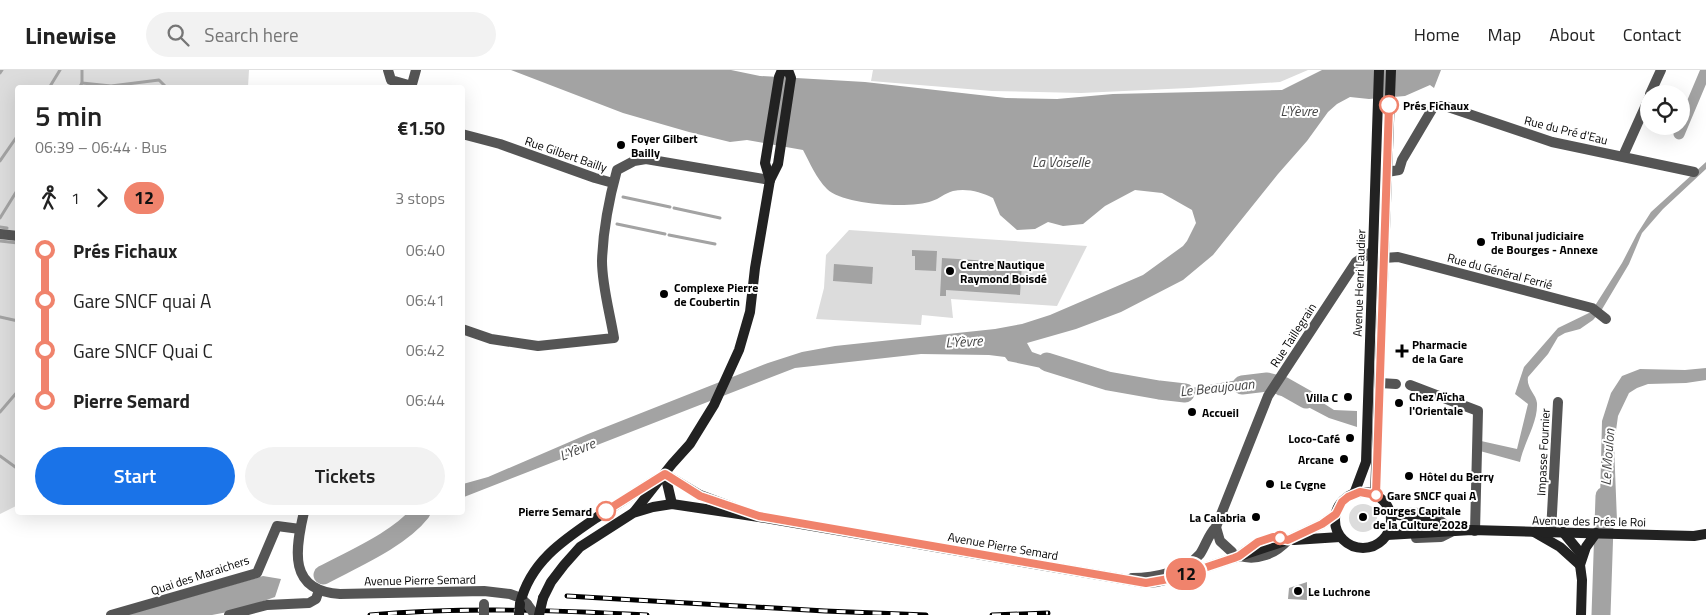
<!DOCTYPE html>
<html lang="en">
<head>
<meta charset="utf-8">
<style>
  body { margin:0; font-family:"Titillium Web",sans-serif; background:#f2f2f2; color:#222; height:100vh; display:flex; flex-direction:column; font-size:19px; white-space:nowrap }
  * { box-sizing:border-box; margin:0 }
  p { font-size:16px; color:#767676 }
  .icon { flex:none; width:28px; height:28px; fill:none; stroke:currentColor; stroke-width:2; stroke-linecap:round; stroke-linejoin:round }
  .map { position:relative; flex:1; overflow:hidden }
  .details { position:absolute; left:15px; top:15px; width:450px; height:430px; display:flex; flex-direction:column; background:#fff; border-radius:5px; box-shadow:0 5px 20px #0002 }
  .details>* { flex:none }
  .badge { padding:0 10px; border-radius:16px; font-size:18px; line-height:32px }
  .fabs { position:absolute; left:1640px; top:15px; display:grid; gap:10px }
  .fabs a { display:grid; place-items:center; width:50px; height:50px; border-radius:50%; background:#fff; box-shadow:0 5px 20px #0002; font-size:25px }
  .map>.badge { position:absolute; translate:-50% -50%; box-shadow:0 0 0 2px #fff }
  .legs { display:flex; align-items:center; gap:8px; height:55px; padding:0 20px; font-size:16px }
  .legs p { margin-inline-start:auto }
  .head { display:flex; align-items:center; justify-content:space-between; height:85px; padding:0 20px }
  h1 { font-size:28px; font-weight:600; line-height:38px }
  .primary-button { display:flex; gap:10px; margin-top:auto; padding:10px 20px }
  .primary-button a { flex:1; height:58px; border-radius:30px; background:#1a73e8; color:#fff; font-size:20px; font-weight:600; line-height:58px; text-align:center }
  .primary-button a+a { background:#f2f2f2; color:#222 }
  ul { padding:0 20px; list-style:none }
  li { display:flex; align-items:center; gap:18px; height:50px; font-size:19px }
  li i { display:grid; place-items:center; width:8px; height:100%; margin:0 6px; background:currentColor }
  li i::after { content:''; width:12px; height:12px; margin:-6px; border:4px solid; border-radius:50%; background:#fff }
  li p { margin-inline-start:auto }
  li:first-child i { background:linear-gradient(#0000 50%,currentColor 0) }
  li:last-child i { background:linear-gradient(currentColor 50%,#0000 0) }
  header { display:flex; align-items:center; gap:30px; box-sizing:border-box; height:70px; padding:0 25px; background:#fff; border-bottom:1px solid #e0e0e0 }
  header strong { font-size:24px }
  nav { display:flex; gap:28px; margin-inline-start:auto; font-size:18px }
  .search { width:350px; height:45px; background:#f2f2f2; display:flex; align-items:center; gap:12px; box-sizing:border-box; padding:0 18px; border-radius:28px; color:#767676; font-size:19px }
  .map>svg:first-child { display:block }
</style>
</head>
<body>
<header>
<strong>Linewise</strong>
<div class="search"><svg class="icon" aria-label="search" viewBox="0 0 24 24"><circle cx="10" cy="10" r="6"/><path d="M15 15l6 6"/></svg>Search here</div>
<nav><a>Home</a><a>Map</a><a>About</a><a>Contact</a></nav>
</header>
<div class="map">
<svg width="1706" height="545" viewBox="0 0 1706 545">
  <rect width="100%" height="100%" fill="#fff"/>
  <!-- green -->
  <g fill="#dcdcdc">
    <path d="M0,0H249L248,17L18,18V435L0,444Z"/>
    <path d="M873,0H1308L1280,12L1189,18L1081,23L992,21L871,11Z"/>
    <path d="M849,160L1087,176L1057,236L951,229L953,248L922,245L921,255L816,249L824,218L826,185Z"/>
    <circle cx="1363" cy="448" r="14"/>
  </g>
  <!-- water -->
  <g fill="#a3a3a3">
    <path d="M511,0H731L760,6L865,12L1006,28L1057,29L1113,24L1282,20L1322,0H1441L1434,18L1430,15L1405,26L1369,29L1350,27L1337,34L1328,42L1307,71L1278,104L1213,185L1183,210L1121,242L1076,259L1027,273L1032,282L1072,296L1070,304L1008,291L1005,287L989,285L921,284L795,298L464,427L463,414L488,407L588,364L768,293L802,282L835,276L995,259L1022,254L1050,245L1143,205L1183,176L1187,171L1196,153L1192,140L1162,123L1135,120L1105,136L1083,154L1063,156L1048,152L1035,159L1017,160L1000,145L993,128C981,122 967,118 953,121C945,123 939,129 932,131C911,139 843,135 827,119C816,108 810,93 803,80L747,70L730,72L689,62L623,43Z"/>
    <path d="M1706,92V99L1663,139L1642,163L1629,194L1601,241L1593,250L1580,259L1565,263L1558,267L1548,284L1528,307C1526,318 1536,324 1537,333C1538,353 1524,372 1520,392L1480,381L1481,371L1517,379L1528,334L1515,324L1524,297L1558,258L1591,242L1622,193L1637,164L1651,142Z"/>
    <path d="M912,180L937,181L936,201L915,200V186H912Z"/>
    <path d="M942,188L1022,193L1020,225L946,220V226H940Z"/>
    <path d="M834,194L873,197L872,214L833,211Z"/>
    <path d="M1706,298V310L1686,313L1648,314L1637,318L1629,323L1618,346L1614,375L1617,451H1597L1600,431L1602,351L1611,323L1622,306L1640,299L1685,300Z"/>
    <path d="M1272,304L1262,320L1186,324L1185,329L1159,324L1160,317L1186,319Z"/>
    <path d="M1287,310L1334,340L1357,341V357L1329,348L1289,327L1277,325Z"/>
    <path d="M263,506L281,509L275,527L238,540L212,545H126Z"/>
    <path d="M1307,512V530L1288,529L1289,518Z"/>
  </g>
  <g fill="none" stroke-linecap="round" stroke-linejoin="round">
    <!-- stream -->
    <g stroke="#a3a3a3" stroke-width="3">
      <path d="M0,3L2,0"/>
      <path d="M82,13L111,16L159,10L167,18"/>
      <path d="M49,18L60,0"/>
      <path d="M79,18L82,13V0"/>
      <path d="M0,91L18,65"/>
      <path d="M623,127L670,137"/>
      <path d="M674,138L720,148"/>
      <path d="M0,148L18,119"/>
      <path d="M617,154L665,164"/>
      <path d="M0,157L7,158"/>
      <path d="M669,165L715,174"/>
      <path d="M0,171L18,173"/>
      <path d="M0,247L18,251"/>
      <path d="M0,342L18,321"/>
      <path d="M0,386L18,399"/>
    </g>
    <!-- canal -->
    <path stroke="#a3a3a3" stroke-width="11" d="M1679,64L1706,0"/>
    <!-- river -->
    <g stroke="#a3a3a3" stroke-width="19">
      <path d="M1047,292L1108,311L1159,320L1185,323"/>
      <path d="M1242,315L1267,312L1283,316L1306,329"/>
      <path d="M323,505C353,489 400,469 421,442"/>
      <path d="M1601,545L1605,426"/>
    </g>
    <!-- minor -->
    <g stroke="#555" stroke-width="10">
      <path d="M388,0L391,10L412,16"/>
      <path d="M1650,24L1661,0"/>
      <path d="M462,64L500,74L595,108L613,113"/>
      <path d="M1623,86L1649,28"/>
      <path d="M1387,102L1399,100L1402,90L1434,36H1445L1552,72L1694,102"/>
      <path d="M0,164L18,166"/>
      <path d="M1384,188L1398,187L1592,238L1606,249"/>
      <path d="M462,259L491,269L538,276L614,268C610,243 602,216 602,191C603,161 609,129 617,100L634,91L646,89L770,110"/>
      <path d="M1380,313L1396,314"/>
      <path d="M1410,315L1478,341L1475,461"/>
      <path d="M1397,444C1418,441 1430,442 1447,456"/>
      <path d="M1216,457L1220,471L1232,482L1233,488"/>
      <path d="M1551,462L1558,332"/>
      <path d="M1416,468L1441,467L1451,462"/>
      <path d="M1240,485C1257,472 1265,466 1288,470"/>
      <path d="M1239,486C1258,491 1275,484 1288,470"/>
      <path d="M1132,508C1154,508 1185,502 1200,484C1206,475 1208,465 1216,457L1268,326L1356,192L1373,181"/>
      <path d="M111,545L257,503L277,456L300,459"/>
      <path d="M229,545L267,535L309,533L316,529L319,520"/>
    </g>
    <!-- tertiary -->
    <g stroke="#555" stroke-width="10">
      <path d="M411,18L416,0"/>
      <path d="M304,442C295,480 288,521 340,524L484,521L510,524L521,528L527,534"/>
    </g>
    <!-- secondary -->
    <g stroke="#222" stroke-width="10">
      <path d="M770,110L765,93L779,7L782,0"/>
      <path d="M665,404L700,425L735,438"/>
      <path d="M665,404L672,434"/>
      <circle cx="1363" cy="450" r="28"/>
      <path d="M1354,424L1366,392L1379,0"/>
      <path d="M1375,425L1391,0"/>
      <path d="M634,442L672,394L690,374L714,335L739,280L750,242L755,198L770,110L778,94L791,8L788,0"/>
      <path d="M1390,443L1459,458"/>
      <path d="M1534,462L1560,477L1580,495"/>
      <path d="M1563,462L1582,485"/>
      <path d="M1387,465L1472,460L1694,466L1706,464"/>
      <path d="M1294,470L1340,467"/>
      <path d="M543,528L551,512L564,495L580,477L633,443L653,437L672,434L759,447L1146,513L1157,512L1174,508L1288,470L1322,454L1336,444"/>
      <path d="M520,534C530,491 565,469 599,446C619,433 638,421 657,409"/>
      <path d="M1581,545L1582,510L1580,495L1586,477L1596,463"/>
    </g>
    <!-- rail casing -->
    <g stroke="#000" stroke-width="5">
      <g id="rail">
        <path d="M567,526L825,541L926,545"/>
        <path d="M370,545C462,537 555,540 647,545"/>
        <path d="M992,545L1048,543"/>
      </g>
    </g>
    <!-- rail -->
    <use href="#rail" stroke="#fff" stroke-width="3" stroke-dasharray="9" stroke-linecap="butt"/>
    <!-- tertiary-bridge -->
    <g stroke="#555" stroke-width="10">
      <path d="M527,534L535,545"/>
      <path d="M484,545V534"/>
    </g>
    <!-- secondary-bridge -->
    <g stroke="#222" stroke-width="10">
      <path d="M519,545L520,534"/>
      <path d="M539,545L543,528"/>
    </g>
  </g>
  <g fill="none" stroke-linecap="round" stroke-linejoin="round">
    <!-- line-1 casing -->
    <g stroke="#fff" stroke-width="11">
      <path id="line-1" d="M606,441L665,404L700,426L759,446L1146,513L1174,508L1234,488L1239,486L1258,472L1273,467L1288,470L1322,454L1336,444L1342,432L1348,427L1360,422L1376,425L1389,35"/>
    </g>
    <!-- line-1 -->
    <use href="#line-1" stroke="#f0836c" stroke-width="8"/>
  </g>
  <!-- markers -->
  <g fill="#fff" stroke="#f0836c" stroke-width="2.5">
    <circle cx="1389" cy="35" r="9"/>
    <circle cx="1376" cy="425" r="6"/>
    <circle cx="606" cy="441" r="9"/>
    <circle cx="1280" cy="468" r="6"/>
  </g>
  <g fill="#000" stroke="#fff" stroke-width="2">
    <circle cx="621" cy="75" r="5"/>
    <circle cx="1481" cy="172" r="5"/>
    <circle cx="950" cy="201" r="5"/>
    <circle cx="664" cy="224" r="5"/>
    <path d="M1399.5 273.5h5v5h5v5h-5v5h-5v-5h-5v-5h5z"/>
    <circle cx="1348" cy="327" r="5"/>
    <circle cx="1399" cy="333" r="5"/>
    <circle cx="1192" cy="342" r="5"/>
    <circle cx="1350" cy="368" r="5"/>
    <circle cx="1344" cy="389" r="5"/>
    <circle cx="1409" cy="406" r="5"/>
    <circle cx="1270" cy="414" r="5"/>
    <circle cx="1256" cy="447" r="5"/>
    <circle cx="1363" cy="447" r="5"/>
    <circle cx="1298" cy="521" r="5"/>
  </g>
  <g text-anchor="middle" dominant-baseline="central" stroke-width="4" stroke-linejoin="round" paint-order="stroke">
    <!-- stop labels -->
    <g font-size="12" font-weight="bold" fill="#000" stroke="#fff" text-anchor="start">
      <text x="1403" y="35">Prés Fichaux</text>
      <text x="1387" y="425">Gare SNCF quai A</text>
      <text x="592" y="441" text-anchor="end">Pierre Semard</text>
    </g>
    <!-- street labels -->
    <g font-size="12" fill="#000" stroke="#fff">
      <text transform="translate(1566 60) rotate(14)">Rue du Pré d'Eau</text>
      <text transform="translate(566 84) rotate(19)">Rue Gilbert Bailly</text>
      <text transform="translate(1500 201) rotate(15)">Rue du Général Ferrié</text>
      <text transform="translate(1359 213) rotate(-88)">Avenue Henri Laudier</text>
      <text transform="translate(1293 265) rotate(-57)">Rue Taillegrain</text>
      <text transform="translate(1543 382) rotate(-87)">Impasse Fournier</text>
      <text transform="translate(1589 451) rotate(1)">Avenue des Prés le Roi</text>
      <text transform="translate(1003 476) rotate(10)">Avenue Pierre Semard</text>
      <text transform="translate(200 505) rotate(-18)">Quai des Maraichers</text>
      <text transform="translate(420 510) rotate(-1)">Avenue Pierre Semard</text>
    </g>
    <!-- poi labels -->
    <g font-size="12" font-weight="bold" fill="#000" stroke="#fff" text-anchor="start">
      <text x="631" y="68">Foyer Gilbert<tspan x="631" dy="14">Bailly</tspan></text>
      <text x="1491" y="165">Tribunal judiciaire<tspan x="1491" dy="14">de Bourges - Annexe</tspan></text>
      <text x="960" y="194">Centre Nautique<tspan x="960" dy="14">Raymond Boisdé</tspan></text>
      <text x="674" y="217">Complexe Pierre<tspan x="674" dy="14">de Coubertin</tspan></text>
      <text x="1412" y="274">Pharmacie<tspan x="1412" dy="14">de la Gare</tspan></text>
      <text x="1409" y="326">Chez Aïcha<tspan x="1409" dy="14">l'Orientale</tspan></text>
      <text x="1338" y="327" text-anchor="end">Villa C</text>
      <text x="1202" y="342">Accueil</text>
      <text x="1340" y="368" text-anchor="end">Loco-Café</text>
      <text x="1334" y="389" text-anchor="end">Arcane</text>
      <text x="1419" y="406">Hôtel du Berry</text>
      <text x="1280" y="414">Le Cygne</text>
      <text x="1373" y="440">Bourges Capitale<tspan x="1373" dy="14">de la Culture 2028</tspan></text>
      <text x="1246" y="447" text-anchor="end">La Calabria</text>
      <text x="1308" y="521">Le Luchrone</text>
    </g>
    <!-- water labels -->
    <g font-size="14" font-style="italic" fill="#444" stroke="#fff">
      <text x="1299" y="40">L'Yèvre</text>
      <text x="1061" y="91">La Voiselle</text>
      <text transform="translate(964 271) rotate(-3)">L'Yèvre</text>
      <text transform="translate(1217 317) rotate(-6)">Le Beaujouan</text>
      <text transform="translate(577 379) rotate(-22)">L'Yèvre</text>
      <text transform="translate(1607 387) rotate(-86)">Le Moulon</text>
    </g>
  </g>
</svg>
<div class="fabs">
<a><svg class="icon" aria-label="locate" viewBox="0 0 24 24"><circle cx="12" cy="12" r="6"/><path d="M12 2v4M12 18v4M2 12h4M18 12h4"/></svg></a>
</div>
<b class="badge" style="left:1186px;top:504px;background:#f0836c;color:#111">12</b>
<section class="details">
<div class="head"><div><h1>5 min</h1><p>06:39 – 06:44 · Bus</p></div><b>€1.50</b></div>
<div class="legs"><svg class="icon" aria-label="walk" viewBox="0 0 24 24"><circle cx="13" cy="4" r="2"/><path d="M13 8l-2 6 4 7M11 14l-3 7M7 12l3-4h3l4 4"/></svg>1<svg class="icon" aria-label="forward" viewBox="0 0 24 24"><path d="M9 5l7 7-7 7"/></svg><b class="badge" style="background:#f0836c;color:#111">12</b><p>3 stops</p></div>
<ul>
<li><i style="color:#f0836c"></i><b>Prés Fichaux</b><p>06:40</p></li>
<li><i style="color:#f0836c"></i><span>Gare SNCF quai A</span><p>06:41</p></li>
<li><i style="color:#f0836c"></i><span>Gare SNCF Quai C</span><p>06:42</p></li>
<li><i style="color:#f0836c"></i><b>Pierre Semard</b><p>06:44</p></li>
</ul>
<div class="primary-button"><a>Start</a><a>Tickets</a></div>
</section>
</div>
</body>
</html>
